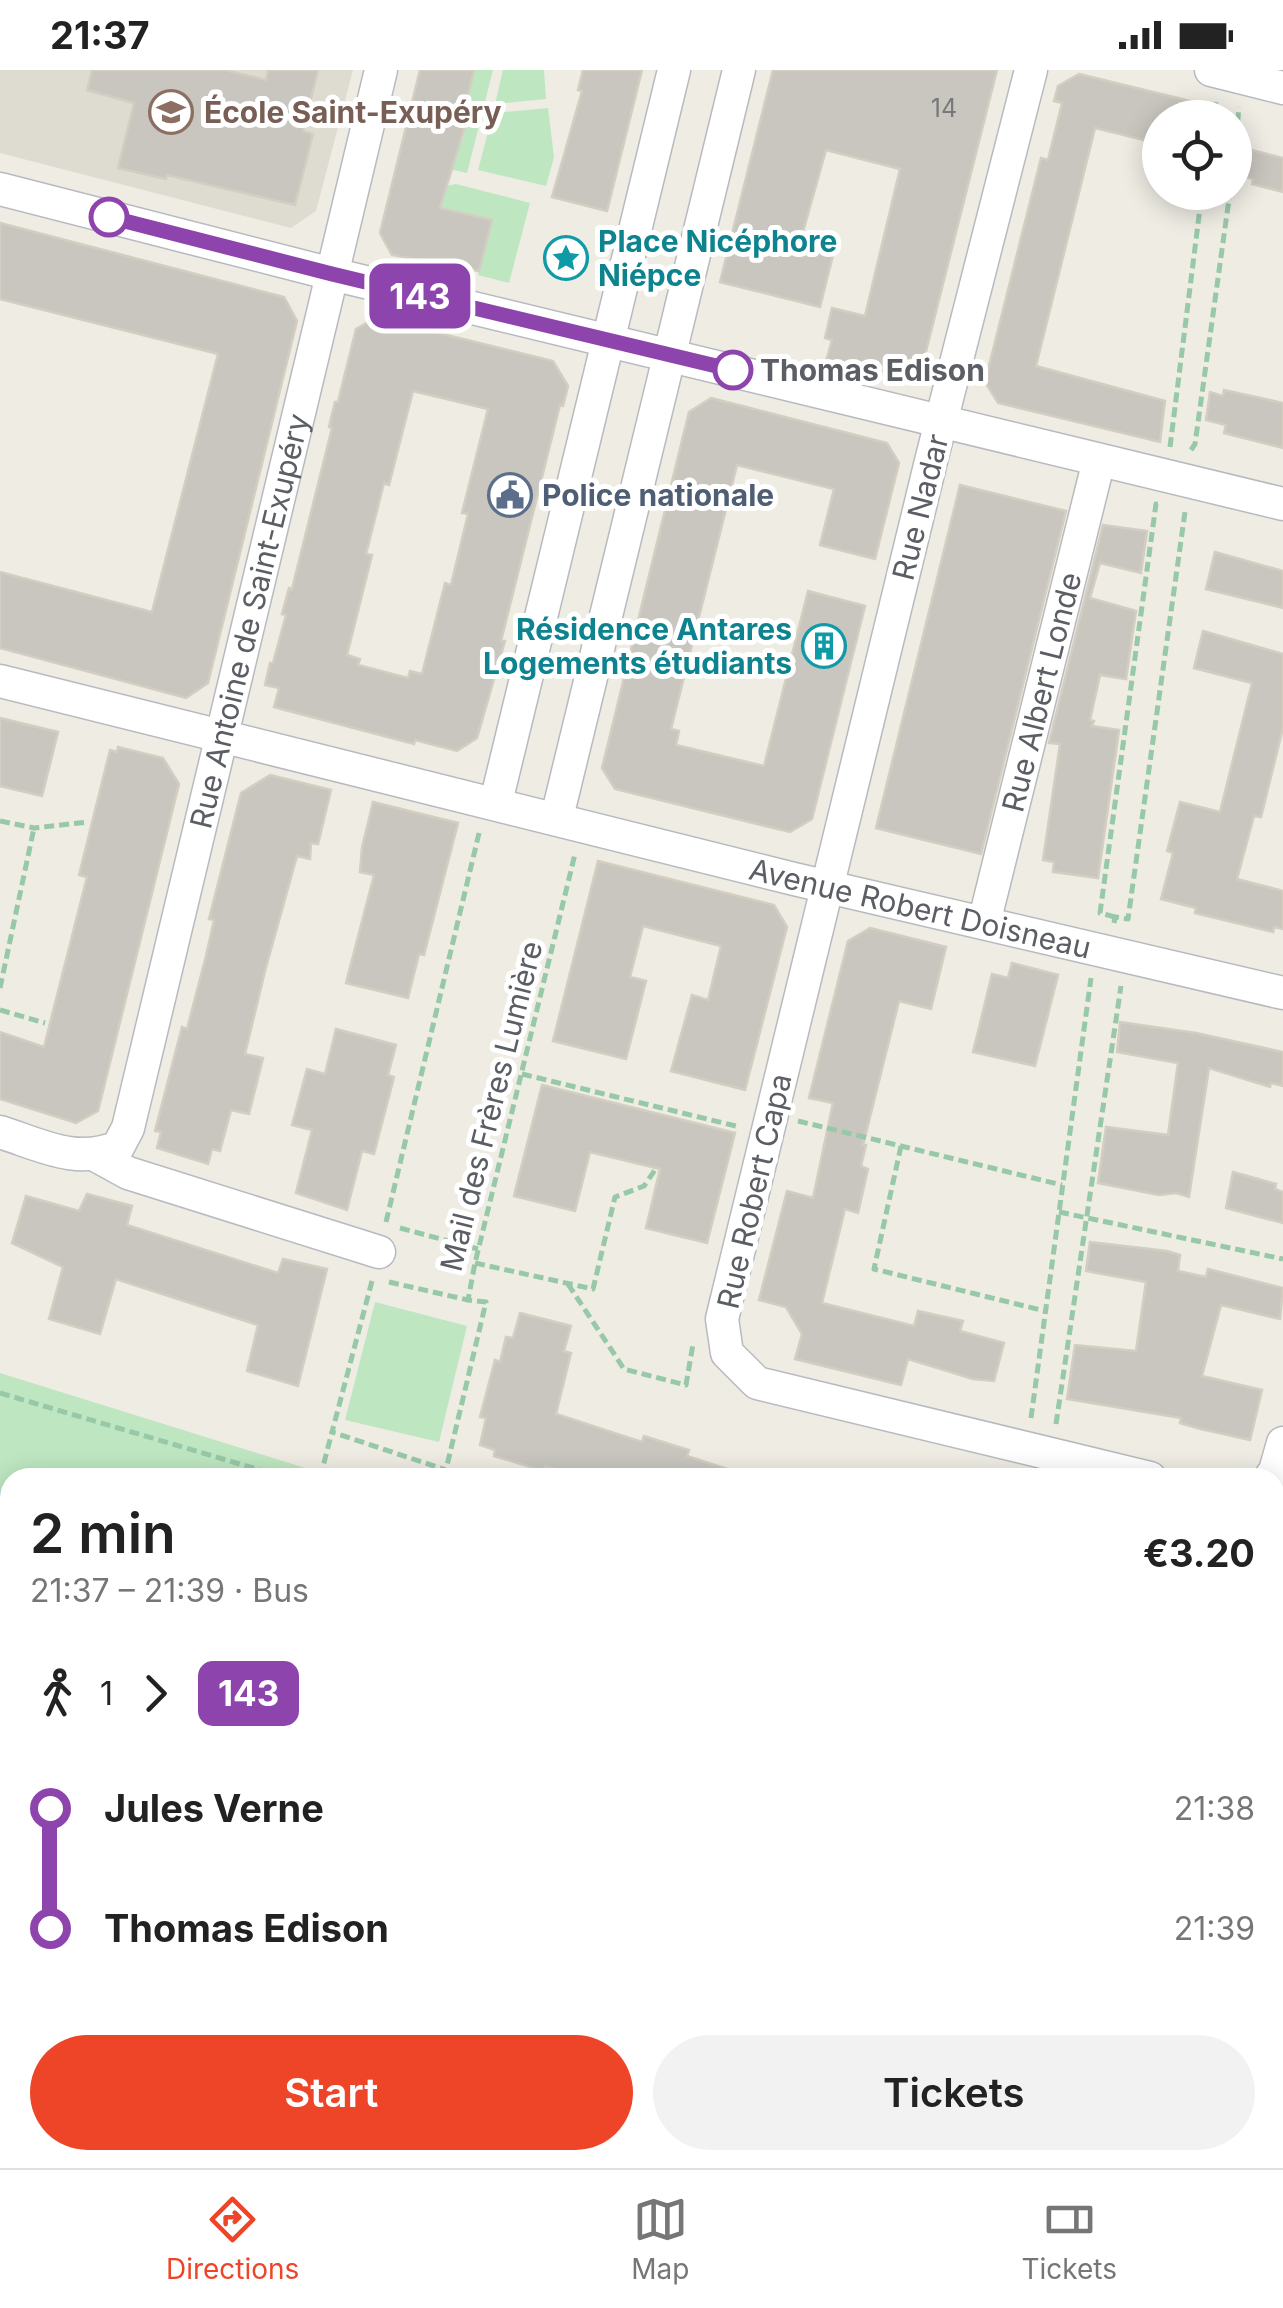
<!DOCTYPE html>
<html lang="en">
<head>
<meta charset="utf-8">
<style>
  body { margin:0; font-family:Inter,sans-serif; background:#f2f2f2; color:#222; height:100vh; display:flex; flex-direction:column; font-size:38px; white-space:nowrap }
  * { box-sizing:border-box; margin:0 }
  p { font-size:32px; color:#767676 }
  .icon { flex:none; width:55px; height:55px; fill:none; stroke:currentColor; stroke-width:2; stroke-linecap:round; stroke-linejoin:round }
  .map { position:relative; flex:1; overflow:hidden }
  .side { position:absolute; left:0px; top:1398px; width:1285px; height:702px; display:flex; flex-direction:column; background:#fff; border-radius:30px 30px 0 0; box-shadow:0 5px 25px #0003 }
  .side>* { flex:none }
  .badge { padding:0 20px; border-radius:15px; font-size:35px; line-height:65px }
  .fabs { position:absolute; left:1142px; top:30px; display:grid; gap:20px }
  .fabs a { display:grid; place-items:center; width:110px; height:110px; border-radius:50%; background:#fff; box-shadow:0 5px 25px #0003; font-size:50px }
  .map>.badge { position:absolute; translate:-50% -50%; box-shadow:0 0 0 5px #fff }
  .legs { display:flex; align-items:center; gap:15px; height:110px; padding:0 30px; font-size:32px }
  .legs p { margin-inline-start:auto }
  .headline { display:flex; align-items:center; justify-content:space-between; height:170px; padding:0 30px }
  h1 { font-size:55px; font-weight:600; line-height:75px }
  .primary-button { display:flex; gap:20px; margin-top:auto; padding:20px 30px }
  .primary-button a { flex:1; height:115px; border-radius:60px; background:#ee4529; color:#fff; font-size:40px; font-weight:600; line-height:115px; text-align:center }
  .primary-button a+a { background:#f2f2f2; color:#222 }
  ul { padding:0 30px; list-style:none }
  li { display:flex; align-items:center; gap:35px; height:120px; font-size:38px }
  li i { display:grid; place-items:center; width:15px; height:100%; margin:0 12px; background:currentColor }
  li i::after { content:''; width:25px; height:25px; margin:-12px; border:8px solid; border-radius:50%; background:#fff }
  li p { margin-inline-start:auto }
  li:first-child i { background:linear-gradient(#0000 50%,currentColor 0) }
  li:last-child i { background:linear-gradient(currentColor 50%,#0000 0) }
  .status { display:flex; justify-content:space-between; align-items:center; height:70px; padding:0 50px; background:#fff; direction:ltr }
  .status svg { height:28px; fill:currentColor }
  .menu { display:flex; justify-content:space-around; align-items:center; height:140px; border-top:2px solid #e0e0e0; background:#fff; font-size:28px; color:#767676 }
  .menu a { display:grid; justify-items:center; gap:5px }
  .menu .active { color:#ee4529 }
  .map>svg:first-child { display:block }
</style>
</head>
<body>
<div class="status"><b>21:37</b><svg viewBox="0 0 49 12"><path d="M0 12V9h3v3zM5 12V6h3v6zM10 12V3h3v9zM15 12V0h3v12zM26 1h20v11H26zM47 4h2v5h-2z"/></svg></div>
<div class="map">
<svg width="1283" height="2098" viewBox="0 0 1283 2098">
  <rect width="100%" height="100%" fill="#eeece3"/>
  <!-- commercial -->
  <path fill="#fff8d7" d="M0,1670L10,1674V2090H960L978,2098H0Z"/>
  <!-- education -->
  <path fill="#dedbd1" d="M0,0H353L316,141L291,158L0,83Z"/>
  <!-- green -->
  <g fill="#bee7c1">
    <path d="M474,0H493L467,103L449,99L458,71H462L470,40L465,39Z"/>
    <path d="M503,0H544L546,29L495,34Z"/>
    <path d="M548,38L554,87L546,116L478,100L493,43Z"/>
    <path d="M456,114L530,133L509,213L478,205L491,150L440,138L446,116Z"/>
    <path d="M375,1232L467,1256L439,1372L345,1350Z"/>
    <path d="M0,1303L334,1407L10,1408V1572L0,1568Z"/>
    <path d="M1275,1693L1283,1696V2098H1226L1207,2090H1275Z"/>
  </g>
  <!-- water -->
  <path fill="#a2d0ff" d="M0,1421L10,1425V1535L0,1530Z"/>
  <!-- building -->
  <g fill="#c9c6c0" stroke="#d3cec1" stroke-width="2.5" fill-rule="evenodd">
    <path d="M92,0H225L266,10L268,0H318L303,61L313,64L295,135L167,105L166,109L118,98L134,33L87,20Z"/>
    <path d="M420,0H474L465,39L470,40L440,138L492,150L479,201L392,185L380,163Z"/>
    <path d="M583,0H642L607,141L552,127L582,21L578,20Z"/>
    <path d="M773,0H997L922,297L902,309L826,291L832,270L825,268L832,238L865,246L900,99L826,80L801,169L827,175L825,183L833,185L820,237L720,212Z"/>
    <path d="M1079,4L1223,39L1222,48H1160V74L1095,58L1036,296L1165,331L1160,372L998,333L985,312L1041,88L1048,90L1062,33L1054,31L1058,16Z"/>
    <path d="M1244,78L1283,88V122L1252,114L1253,109L1240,105Z"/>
    <path d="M0,153L284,227L297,251L208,613L186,628L0,578V502L152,542L218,284L0,229Z"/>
    <path d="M391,239L397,240L394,252L553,291L568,316L563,336L560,335L501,571H505L477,668L457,681L415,670L414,674L274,637L279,618L265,615L270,593H273L286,545L282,544L289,518L292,519L332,358L329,357L335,332H338L356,259ZM413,321L488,339L462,443L468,444L451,515L445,513L422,604L410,601L408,608L358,595L360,589L347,585L372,485L366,484L384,413L389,415Z"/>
    <path d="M1224,320L1283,333V378L1224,363L1226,355L1206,350L1210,322L1223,326Z"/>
    <path d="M711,328L887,373L899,393L875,489L820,475L834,419L737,395L671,659L679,661L676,675L764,696L808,521L865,536L812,749L790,762L615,719L602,698L689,342Z"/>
    <path d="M960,415L1066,441L981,784L876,758Z"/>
    <path d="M1103,455L1147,461L1141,503L1100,493L1090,528L1136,541L1126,609L1100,605L1090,650L1094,651L1092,656L1119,660L1098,808L1053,802L1054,792L1043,790L1060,674L1049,673Z"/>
    <path d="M1215,482L1283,501V538L1206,519Z"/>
    <path d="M1203,561L1283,584V658L1261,747L1254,746L1237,809L1283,821V859L1274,857L1273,862L1195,843L1196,838L1161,829L1173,783L1167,781L1180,732L1220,742L1252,613L1194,598Z"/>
    <path d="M0,648L58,662L42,726L0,716Z"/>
    <path d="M118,677L163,688L179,714L98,1041L76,1053L0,1029V962L44,977L87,807L79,805L110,680L117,682Z"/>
    <path d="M270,705L331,720L318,774L311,773L310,789L297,786L265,901L245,984L263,988L249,1044L231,1040L220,1081L212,1079L208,1094L157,1078L161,1062L155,1061L182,957L187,959L206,886L214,850L209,849L241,723Z"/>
    <path d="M373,732L458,753L424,885L419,884L408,928L346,913L374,805L360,802L362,778Z"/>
    <path d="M598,791L774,835L787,857L745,1020L671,1001L692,925L708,930L721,876L643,856L630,907L646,911L626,989L553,971Z"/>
    <path d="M870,858L946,877L931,939L899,931L863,1075H866L861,1096L868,1099L858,1143L845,1139L822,1233L914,1256L918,1241L963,1251L960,1261L1004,1273L994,1311L973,1309L908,1289L901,1315L795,1289L802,1264L786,1237L759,1230L787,1121L813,1128L833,1033L809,1028L848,871Z"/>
    <path d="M1012,893L1058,905L1035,996L973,982L992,904L1008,908Z"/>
    <path d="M1120,952L1196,963L1283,982V1016L1271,1013L1270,1017L1209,998L1189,1127L1176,1123L1159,1125L1098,1113L1106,1057L1168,1065L1178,993L1117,982Z"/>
    <path d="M336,959L396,975L388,1005L394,1007L374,1084L362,1081L347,1140L296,1123L312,1060L292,1055L307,999L325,1004Z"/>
    <path d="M542,1015L735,1063L707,1173L646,1158L660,1099L590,1082L575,1141L514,1126Z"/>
    <path d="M1233,1102L1276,1114L1275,1119L1283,1122V1153L1226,1138Z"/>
    <path d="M87,1124L132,1136L127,1155L278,1203L283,1189L327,1199L298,1316L247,1301L258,1255L116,1209L100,1264L49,1249L63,1197L12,1173L26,1126L79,1141Z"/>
    <path d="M1090,1172L1167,1181L1180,1185L1178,1201L1206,1207L1208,1199L1283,1218L1280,1249L1221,1235L1202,1306L1262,1320L1250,1370L1201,1359L1180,1353L1181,1348L1067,1329L1075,1275L1136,1281L1146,1212L1086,1201Z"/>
    <path d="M520,1243L571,1256L564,1281L571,1283L556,1344L642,1372L644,1366L689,1380L687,1386L740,1403L739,1408H584L545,1396L544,1401L494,1386L495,1380L480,1375L486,1348L480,1347L495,1290L500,1292L506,1267L513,1268Z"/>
  </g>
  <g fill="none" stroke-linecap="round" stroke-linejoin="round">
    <!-- lane casing -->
    <g stroke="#b8babf" stroke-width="20">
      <g id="lane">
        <path d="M0,1851L10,1854"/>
        <path d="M0,2033L10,2035"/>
      </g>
    </g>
    <!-- street casing -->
    <g stroke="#b8babf" stroke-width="35">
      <g id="street">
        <path d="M1031,0L932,387L722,1249L727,1283L757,1313L1150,1408"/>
        <path d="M1211,0L1283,18"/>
        <path d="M0,119L332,204L1283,434"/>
        <path id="s1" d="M0,611L794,809L1283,923"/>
        <path d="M496,732L674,0"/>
        <path d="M557,747L739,0"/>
        <path id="s2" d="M984,853L1099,390"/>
        <path id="s3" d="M0,1062C41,1075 76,1095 118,1077L128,1058L381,0"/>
        <path d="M97,1086L128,1103L379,1182"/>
        <path d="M1270,1408L1275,1401L1283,1373"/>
        <path d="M1275,1575L1283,1577"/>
      </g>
    </g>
    <!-- secondary casing -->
    <g stroke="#b8bbc1" stroke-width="50">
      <g id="secondary">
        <path d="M0,1638L10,1642"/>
        <path d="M1059,2090L1084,2098"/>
      </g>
    </g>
    <!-- path -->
    <g stroke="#97c8a8" stroke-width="5" stroke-dasharray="10 5" stroke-linecap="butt">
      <path d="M1212,48L1216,32"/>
      <path d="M1235,82L1239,37"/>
      <path d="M1170,377L1202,122"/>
      <path d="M1191,380L1195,374L1230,122"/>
      <path d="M0,751L34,758L88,752"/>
      <path d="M1115,847L1100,843L1156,434L1160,435"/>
      <path d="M1114,853L1115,847L1128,849L1185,442L1182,441"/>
      <path d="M0,918L34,758"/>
      <path d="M0,940L45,953"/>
      <path d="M522,1004L740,1057"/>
      <path d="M798,1051L1062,1115"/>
      <path d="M901,1076L874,1199L1045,1241"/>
      <path d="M1059,1142L1283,1189"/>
      <path d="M386,1152L480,759"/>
      <path d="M400,1158L478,1179"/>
      <path d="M475,1193L593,1219L615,1127L644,1116L655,1100"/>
      <path d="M372,1211L332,1362L446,1400"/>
      <path d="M389,1212L468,1230"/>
      <path d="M568,1214L624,1299L686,1315L693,1274"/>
      <path d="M0,1323L287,1408"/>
      <path d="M1031,1348L1091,908"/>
      <path d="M1056,1354L1121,916"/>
      <path d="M320,1408L332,1362"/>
      <path d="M444,1408L486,1232L468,1230L475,1193L575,784"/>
      <path d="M0,1587L10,1592"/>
      <path d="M1275,1804L1283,1807"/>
      <path d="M1159,2090L1179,2098"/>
      <path d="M258,2098L260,2090"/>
    </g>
    <!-- lane -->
    <use href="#lane" stroke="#fff" stroke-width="18"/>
    <!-- street -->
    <use href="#street" stroke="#fff" stroke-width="32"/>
    <!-- secondary -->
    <use href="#secondary" stroke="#fff" stroke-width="48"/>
  </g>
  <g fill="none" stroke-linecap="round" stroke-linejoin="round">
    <!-- line-1 casing -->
    <g stroke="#fff" stroke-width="22">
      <path id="line-1" d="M109,147L332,204L733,300"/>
    </g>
    <!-- line-1 -->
    <use href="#line-1" stroke="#8e44ad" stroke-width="15"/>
  </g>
  <!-- icons -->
  <defs>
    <g id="school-ring" transform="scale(2.25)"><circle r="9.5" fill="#fff" stroke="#8d6e63" stroke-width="1.5"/><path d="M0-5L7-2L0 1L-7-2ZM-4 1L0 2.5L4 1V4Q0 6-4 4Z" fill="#8d6e63"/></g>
    <g id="sight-ring" transform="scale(2.25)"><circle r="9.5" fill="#fff" stroke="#0f9aa8" stroke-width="1.5"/><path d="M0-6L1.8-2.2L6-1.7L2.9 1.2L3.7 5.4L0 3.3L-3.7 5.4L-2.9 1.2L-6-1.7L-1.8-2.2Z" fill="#0f9aa8"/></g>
    <g id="civic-ring" transform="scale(2.25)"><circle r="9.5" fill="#fff" stroke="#5c6f8a" stroke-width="1.5"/><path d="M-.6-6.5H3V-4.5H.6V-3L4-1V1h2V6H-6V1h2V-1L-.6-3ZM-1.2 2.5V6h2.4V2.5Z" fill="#5c6f8a"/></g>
    <g id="building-ring" transform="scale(2.25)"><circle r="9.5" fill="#fff" stroke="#0f9aa8" stroke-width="1.5"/><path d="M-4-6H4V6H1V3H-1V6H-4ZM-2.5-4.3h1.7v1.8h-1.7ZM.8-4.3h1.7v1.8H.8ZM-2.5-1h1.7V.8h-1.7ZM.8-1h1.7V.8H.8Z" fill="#0f9aa8"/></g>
  </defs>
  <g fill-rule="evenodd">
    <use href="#school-ring" x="171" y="42"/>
    <use href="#sight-ring" x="566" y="188"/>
    <use href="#civic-ring" x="510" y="425"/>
    <use href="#building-ring" x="824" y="576"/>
  </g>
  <!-- markers -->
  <g fill="#fff" stroke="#8e44ad" stroke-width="5">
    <circle cx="109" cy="147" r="18"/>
    <circle cx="733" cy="300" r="18"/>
  </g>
  <g text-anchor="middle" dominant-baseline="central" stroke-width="10" stroke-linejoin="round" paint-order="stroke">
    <!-- number labels -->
    <g font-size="25" fill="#76787b">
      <text x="944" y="38">14</text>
    </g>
    <!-- education labels -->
    <g font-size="30" font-weight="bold" fill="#785e54" stroke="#fff" text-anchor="start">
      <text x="204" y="42">École Saint-Exupéry</text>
    </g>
    <!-- culture labels -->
    <g font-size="30" font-weight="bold" fill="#0d838f" stroke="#fff" text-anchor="start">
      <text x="598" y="171">Place Nicéphore<tspan x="598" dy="34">Niépce</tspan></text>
      <text x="792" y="559" text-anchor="end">Résidence Antares<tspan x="792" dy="34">Logements étudiants</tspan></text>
    </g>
    <!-- stop labels -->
    <g font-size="30" font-weight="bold" fill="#5b5e64" stroke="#fff" text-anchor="start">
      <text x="760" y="300">Thomas Edison</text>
    </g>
    <!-- service labels -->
    <g font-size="30" font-weight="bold" fill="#4e5e75" stroke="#fff" text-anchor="start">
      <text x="542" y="425">Police nationale</text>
    </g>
    <!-- street labels -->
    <g font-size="30" fill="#5b5e64" stroke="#fff">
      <text transform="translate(920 437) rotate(-76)">Rue Nadar</text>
      <text stroke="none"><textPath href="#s3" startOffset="665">Rue Antoine de Saint-Exupéry</textPath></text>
      <text stroke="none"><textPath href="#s2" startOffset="238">Rue Albert Londe</textPath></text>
      <text stroke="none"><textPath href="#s1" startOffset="948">Avenue Robert Doisneau</textPath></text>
      <text transform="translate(491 1036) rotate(-76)">Mail des Frères Lumière</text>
      <text transform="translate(754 1121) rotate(-77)">Rue Robert Capa</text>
    </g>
  </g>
</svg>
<div class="fabs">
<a><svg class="icon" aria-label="locate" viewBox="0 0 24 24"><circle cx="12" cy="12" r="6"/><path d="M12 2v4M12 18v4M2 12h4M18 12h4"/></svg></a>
</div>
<b class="badge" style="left:420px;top:226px;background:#8e44ad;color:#fff">143</b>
<section class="side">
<div class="headline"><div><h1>2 min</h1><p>21:37 – 21:39 · Bus</p></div><b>€3.20</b></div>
<div class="legs"><svg class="icon" aria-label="walk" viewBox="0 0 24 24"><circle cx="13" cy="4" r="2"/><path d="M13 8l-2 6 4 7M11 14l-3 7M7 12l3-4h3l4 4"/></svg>1<svg class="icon" aria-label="forward" viewBox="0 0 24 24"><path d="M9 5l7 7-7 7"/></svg><b class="badge" style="background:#8e44ad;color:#fff">143</b></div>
<ul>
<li><i style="color:#8e44ad"></i><b>Jules Verne</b><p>21:38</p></li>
<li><i style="color:#8e44ad"></i><b>Thomas Edison</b><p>21:39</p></li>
</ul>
<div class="primary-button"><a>Start</a><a>Tickets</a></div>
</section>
</div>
<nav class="menu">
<a class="active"><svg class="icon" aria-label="directions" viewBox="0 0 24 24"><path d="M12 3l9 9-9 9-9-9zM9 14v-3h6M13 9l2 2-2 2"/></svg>Directions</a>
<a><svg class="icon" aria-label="map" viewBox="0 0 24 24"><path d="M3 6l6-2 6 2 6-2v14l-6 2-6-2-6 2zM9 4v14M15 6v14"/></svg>Map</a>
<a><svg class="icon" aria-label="tickets" viewBox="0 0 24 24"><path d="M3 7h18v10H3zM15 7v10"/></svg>Tickets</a>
</nav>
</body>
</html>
